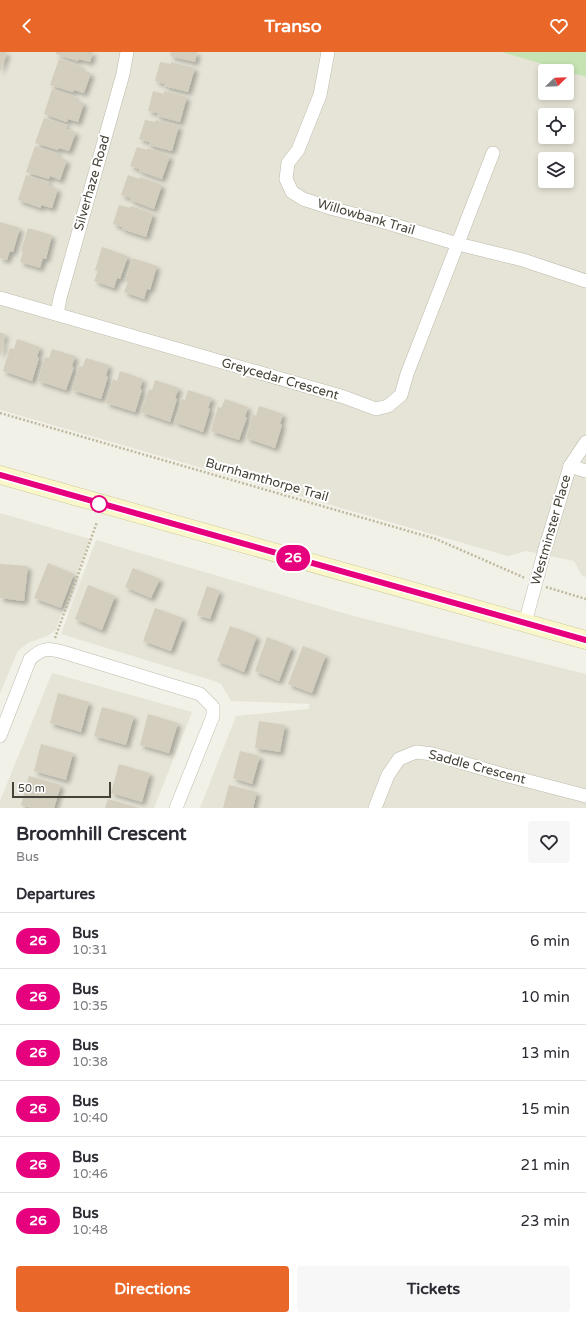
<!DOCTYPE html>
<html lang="en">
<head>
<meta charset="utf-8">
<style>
  body { margin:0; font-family:"Varela Round",sans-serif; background:#f7f7f7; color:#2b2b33; height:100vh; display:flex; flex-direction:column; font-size:15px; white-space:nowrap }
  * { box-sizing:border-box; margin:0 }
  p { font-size:13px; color:#7c7c81 }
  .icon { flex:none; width:22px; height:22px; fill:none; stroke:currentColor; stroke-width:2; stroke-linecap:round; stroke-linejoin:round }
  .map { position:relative; height:756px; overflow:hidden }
  .details { display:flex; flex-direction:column; background:#fff; flex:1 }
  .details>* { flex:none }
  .badge { padding:0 8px; border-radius:13px; font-size:14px; line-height:26px }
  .needle { width:26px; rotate:67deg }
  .fabs { position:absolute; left:538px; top:12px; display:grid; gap:8px }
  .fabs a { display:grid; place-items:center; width:36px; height:36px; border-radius:4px; background:#fff; box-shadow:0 2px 6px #0003; font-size:20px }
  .scale { position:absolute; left:12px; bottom:10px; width:99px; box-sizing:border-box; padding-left:4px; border:2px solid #454237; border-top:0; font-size:11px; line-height:14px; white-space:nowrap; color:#454237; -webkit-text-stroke:3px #fff; paint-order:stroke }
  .map>.badge { position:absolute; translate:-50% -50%; box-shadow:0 0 0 2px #fff }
  h2 { padding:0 16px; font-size:15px; line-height:36px }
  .round { display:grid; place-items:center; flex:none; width:42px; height:42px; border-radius:4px; background:#f7f7f7 }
  .overview { display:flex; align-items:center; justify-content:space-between; height:68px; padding:0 16px }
  h1 { font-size:19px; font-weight:700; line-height:30px }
  .button { display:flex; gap:8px; margin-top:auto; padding:8px 16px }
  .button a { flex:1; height:46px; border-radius:4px; background:#e96728; color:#fff; font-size:16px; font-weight:700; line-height:46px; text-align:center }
  .button a+a { background:#f7f7f7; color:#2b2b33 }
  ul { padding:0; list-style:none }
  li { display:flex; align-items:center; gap:12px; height:56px; padding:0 16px; border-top:1px solid #e1e1e2 }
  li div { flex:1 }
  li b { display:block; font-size:15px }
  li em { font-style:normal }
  li .badge { min-width:44px; font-weight:700; text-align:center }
  header { display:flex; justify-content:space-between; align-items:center; height:52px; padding:0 16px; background:#e96728; color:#fff; font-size:18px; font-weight:700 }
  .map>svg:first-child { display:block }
</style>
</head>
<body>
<header><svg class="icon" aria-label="back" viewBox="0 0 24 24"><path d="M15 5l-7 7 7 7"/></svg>Transo<svg class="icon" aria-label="heart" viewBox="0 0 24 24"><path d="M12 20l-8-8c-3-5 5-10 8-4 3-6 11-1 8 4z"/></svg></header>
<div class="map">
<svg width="586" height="756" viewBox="0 0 586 756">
  <defs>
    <filter id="shadow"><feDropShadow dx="3.5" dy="3.5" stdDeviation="2" flood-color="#0004"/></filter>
  </defs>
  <rect width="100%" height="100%" fill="#f2f1e8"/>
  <!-- residential -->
  <g fill="#e6e4d6" fill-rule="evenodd">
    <path d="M0,0H586V525L582,524L574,509L526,499L508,504L0,358ZM545,19H567V41H545ZM545,63H567V85H545ZM545,107H567V129H545Z"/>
    <path d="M0,461L90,487L55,579L47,584L28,591L18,599L0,641Z"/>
    <path d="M96,488L350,563L586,622V756H200L236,664L308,657L310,652L231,649L221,632L211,628L61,582Z"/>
    <path d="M52,621L192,660L154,756H0V749Z"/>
  </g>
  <!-- green -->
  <path fill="#c5e3b3" d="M502,0H586V25Z"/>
  <!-- building -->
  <g fill="#d3cebe" filter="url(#shadow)">
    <path d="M0,0H7L0,20Z"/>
    <path d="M56,0H93L90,10L79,7L78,9L56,2Z"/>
    <path d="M171,0H197L195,10L170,4Z"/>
    <path d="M59,7L82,15L81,18L91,21L84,41L74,38L73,40L50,33Z"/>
    <path d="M160,10L171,12V10L195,16L188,40L164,34L165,32L155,29Z"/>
    <path d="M52,37L76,45L75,48L84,51L78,70L68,67L67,70L44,62Z"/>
    <path d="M153,39L164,42V39L187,45L180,70L157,64V61L148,59Z"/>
    <path d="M44,66L67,73L66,77L76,80L69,99L59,96L58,98L35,91Z"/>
    <path d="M145,68L155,70L156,68L179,74L172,99L149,93V90L139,87Z"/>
    <path d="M35,94L58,102L57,105L67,108L60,128L50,124L49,127L26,120Z"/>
    <path d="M137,95L147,98L148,96L170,104L162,127L139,119V117L130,114Z"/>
    <path d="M26,123L49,130L48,133L58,137L52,156L41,153V156L18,148Z"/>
    <path d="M128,123L139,127L140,125L162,133L154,157L130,148L131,146L121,143Z"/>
    <path d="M119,153L130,156L131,154L153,162L146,185L122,177V175L113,172Z"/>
    <path d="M0,170L20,176L13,200L10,199L7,208L0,206Z"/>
    <path d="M28,176L52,183L46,207L43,206L40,216L20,210L23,200L21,199Z"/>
    <path d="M102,195L128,204L120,227L117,226L114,236L94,229L98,219L95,218Z"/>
    <path d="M132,206L157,214L150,238L147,237L144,247L124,240L128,230L125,229Z"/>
    <path d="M0,280L5,282L2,293H4L0,304Z"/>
    <path d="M17,287L40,295L37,305L39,306L32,329L3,319L10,296L14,297Z"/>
    <path d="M52,297L75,304L72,315H74L66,338L38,329L45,305L49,306Z"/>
    <path d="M86,306L109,313L106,324L108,325L101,347L72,338L79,314L82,315Z"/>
    <path d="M120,319L143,327L140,337L142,338L135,360L106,351L113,327L117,329Z"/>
    <path d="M155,328L179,336L175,346L177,347L170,370L141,360L149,337L152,338Z"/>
    <path d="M188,338L212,346L208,356L210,357L203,380L174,370L182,347L185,348Z"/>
    <path d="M225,347L248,355L245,365H247L239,388L211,379L218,355L221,356Z"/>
    <path d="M259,354L283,362L280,372L282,373L275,396L246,386L253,362L256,364Z"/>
    <path d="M48,511L74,522L61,556L34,546Z"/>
    <path d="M0,512L28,514L24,549L0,546Z"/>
    <path d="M133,516L160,527L151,546L125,535Z"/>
    <path d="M88,533L115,544L102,578L75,567Z"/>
    <path d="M207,534L220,539L210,567L197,563Z"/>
    <path d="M155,556L183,566L171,599L143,589Z"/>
    <path d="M230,574L257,584L244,620L217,609Z"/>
    <path d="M267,585L292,595L279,629L255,619Z"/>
    <path d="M303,594L326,603L312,641L288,632Z"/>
    <path d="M58,641L89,650L81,680L50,671Z"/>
    <path d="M102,655L134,664L126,693L94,684Z"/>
    <path d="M148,662L178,671L169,701L140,693Z"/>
    <path d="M259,669L285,673L280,700L255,696Z"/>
    <path d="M41,692L73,701L66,728L34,719Z"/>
    <path d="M240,699L260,704L252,732L233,726Z"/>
    <path d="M119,712L150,721L142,750L111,741Z"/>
    <path d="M29,724L61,733L54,756H32L21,753Z"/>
    <path d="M229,733L257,740L253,756H223Z"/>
    <path d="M108,747L139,756H105Z"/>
  </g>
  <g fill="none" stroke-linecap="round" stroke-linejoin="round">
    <!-- minor casing -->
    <g stroke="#bdbaab" stroke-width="14">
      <g id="minor">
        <path d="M328,0L320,43L298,98L288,111L286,127L292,140L303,147L334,157L381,169L458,192L523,208L586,229"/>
        <path d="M0,246L344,345L376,357L388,354L401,343L407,322L493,101"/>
        <path d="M57,262L60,246L123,22L127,0"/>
        <path d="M570,414L586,419"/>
        <path d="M525,571L545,497L570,414L586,390"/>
        <path d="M0,684L30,607C43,595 49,596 66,601L200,642L213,655V664L176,756"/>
        <path d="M375,756L388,723L399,707L416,700L433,702L501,722L586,744"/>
      </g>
    </g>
    <!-- secondary casing -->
    <g stroke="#ceca9a" stroke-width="19">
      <path id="secondary" d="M0,423L586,588"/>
    </g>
    <!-- path -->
    <g stroke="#beb89d" stroke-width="2.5" stroke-dasharray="2 2" stroke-linecap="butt">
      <path d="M0,361L436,487L525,526"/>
      <path d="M546,535L586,547"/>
      <path d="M55,586L97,470"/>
    </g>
    <!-- minor -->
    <use href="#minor" stroke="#fff" stroke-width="13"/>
    <!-- secondary -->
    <use href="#secondary" stroke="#faf7ca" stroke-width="18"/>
  </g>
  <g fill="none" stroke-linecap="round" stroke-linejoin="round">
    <!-- line casing -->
    <g stroke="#fff" stroke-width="9">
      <path id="line" d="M0,423L586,588"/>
    </g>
    <!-- line -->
    <use href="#line" stroke="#e6007e" stroke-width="6"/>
  </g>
  <!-- markers -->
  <circle fill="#fff" stroke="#e6007e" stroke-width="2" cx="99" cy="452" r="8"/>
  <g text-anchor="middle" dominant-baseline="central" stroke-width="4" stroke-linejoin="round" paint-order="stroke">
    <!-- street labels -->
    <g font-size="13" fill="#454237" stroke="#fff">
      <text transform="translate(92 131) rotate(-74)">Silverhaze Road</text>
      <text transform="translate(366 165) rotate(16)">Willowbank Trail</text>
      <text transform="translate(280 327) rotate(16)">Greycedar Crescent</text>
      <text transform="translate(267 428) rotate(16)">Burnhamthorpe Trail</text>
      <text transform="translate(551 478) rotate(-74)">Westminster Place</text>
      <text transform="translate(477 715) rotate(15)">Saddle Crescent</text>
    </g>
  </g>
</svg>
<div class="fabs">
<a><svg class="needle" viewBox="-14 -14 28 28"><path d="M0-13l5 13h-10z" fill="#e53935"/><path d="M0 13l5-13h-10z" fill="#7c7c81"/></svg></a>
<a><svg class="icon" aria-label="locate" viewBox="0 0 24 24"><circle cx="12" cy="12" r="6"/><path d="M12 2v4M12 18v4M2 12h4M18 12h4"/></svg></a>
<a><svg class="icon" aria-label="layers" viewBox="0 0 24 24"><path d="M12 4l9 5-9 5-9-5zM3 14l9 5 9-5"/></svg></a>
</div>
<div class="scale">50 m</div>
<b class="badge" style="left:293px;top:506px;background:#e6007e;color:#fff">26</b>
</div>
<section class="details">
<div class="overview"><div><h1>Broomhill Crescent</h1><p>Bus</p></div><a class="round"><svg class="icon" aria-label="heart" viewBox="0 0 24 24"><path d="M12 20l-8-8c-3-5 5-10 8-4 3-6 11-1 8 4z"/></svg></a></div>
<h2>Departures</h2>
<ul>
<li><span class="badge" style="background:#e6007e;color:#fff">26</span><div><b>Bus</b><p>10:31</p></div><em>6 min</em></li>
<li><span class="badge" style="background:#e6007e;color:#fff">26</span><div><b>Bus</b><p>10:35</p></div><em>10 min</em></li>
<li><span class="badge" style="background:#e6007e;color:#fff">26</span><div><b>Bus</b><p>10:38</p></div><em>13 min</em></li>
<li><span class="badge" style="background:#e6007e;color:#fff">26</span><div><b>Bus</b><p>10:40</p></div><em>15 min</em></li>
<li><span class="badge" style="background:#e6007e;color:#fff">26</span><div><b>Bus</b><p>10:46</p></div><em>21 min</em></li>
<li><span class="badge" style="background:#e6007e;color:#fff">26</span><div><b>Bus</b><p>10:48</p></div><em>23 min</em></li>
</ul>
<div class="button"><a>Directions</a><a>Tickets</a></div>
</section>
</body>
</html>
